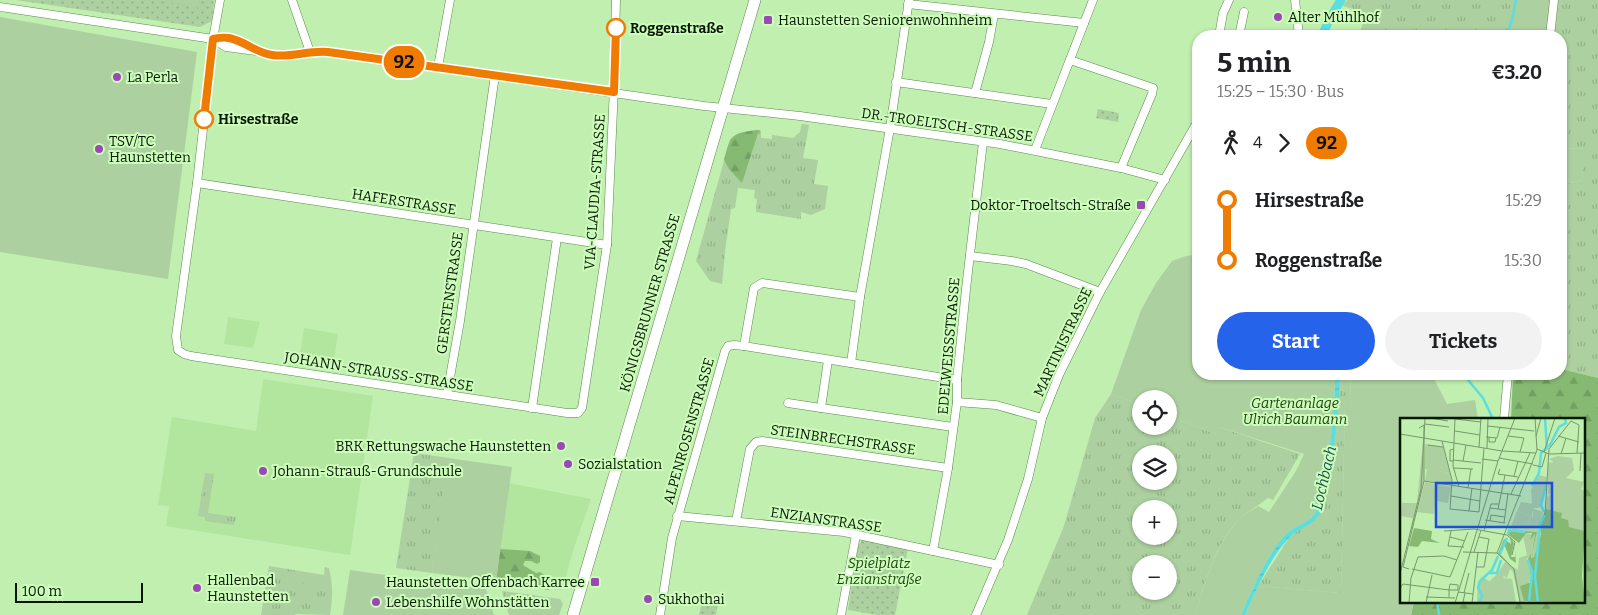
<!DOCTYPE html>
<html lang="en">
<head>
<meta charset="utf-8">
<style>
  body { margin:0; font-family:Bitter,serif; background:#f2f2f2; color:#202124; height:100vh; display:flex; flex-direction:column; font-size:19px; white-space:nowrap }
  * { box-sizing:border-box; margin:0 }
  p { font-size:16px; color:#757577 }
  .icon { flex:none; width:28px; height:28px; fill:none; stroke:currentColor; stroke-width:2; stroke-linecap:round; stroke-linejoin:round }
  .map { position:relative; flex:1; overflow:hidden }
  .panel { position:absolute; left:1192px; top:30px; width:375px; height:350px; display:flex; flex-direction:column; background:#fff; border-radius:20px; box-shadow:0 1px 4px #0004 }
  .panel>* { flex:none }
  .badge { padding:0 10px; border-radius:16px; font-size:18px; line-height:32px }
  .tools { position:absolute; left:1132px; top:390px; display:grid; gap:10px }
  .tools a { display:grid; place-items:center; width:45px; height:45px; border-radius:50%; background:#fff; box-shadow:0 1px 4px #0004; font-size:25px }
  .scale { position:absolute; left:15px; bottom:12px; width:128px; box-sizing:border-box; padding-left:5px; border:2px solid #071702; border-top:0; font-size:14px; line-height:18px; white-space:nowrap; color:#071702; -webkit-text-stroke:4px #cdfdbb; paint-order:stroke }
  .map>.badge { position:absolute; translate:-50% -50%; box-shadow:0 0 0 2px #fff }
  .legs { display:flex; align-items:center; gap:8px; height:55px; padding:0 25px; font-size:16px }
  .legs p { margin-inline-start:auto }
  .summary { display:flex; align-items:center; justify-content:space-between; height:85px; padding:0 25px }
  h1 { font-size:28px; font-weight:700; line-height:38px }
  .button { display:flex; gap:10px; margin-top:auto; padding:10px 25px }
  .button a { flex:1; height:58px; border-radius:30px; background:#2563eb; color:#fff; font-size:20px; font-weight:700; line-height:58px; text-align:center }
  .button a+a { background:#f2f2f2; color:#202124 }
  ul { padding:0 25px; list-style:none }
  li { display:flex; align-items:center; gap:18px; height:60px; font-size:19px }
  li i { display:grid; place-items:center; width:8px; height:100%; margin:0 6px; background:currentColor }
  li i::after { content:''; width:12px; height:12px; margin:-6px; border:4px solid; border-radius:50%; background:#fff }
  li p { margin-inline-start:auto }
  li:first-child i { background:linear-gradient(#0000 50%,currentColor 0) }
  li:last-child i { background:linear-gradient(currentColor 50%,#0000 0) }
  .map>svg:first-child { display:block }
</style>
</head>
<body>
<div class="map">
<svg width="1598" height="615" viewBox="0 0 1598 615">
  <defs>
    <pattern id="grass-tufts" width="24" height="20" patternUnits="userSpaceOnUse" patternTransform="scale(1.25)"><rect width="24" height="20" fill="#acd09f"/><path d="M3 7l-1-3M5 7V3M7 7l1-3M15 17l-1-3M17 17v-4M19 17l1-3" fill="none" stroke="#92b287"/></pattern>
    <pattern id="forest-firs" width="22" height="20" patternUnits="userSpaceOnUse" patternTransform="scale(1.25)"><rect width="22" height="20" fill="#86ba73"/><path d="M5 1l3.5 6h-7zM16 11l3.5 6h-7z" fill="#729f62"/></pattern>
    <pattern id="park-dots" width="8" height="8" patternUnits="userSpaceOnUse" patternTransform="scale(1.25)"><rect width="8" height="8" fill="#acd09f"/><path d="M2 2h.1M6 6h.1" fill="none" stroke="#92b287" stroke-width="1.8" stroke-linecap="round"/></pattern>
    <pattern id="water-ripples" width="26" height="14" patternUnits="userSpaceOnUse" patternTransform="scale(1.25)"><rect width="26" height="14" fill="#5cdde0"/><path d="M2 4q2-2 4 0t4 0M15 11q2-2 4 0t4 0" fill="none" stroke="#4ebdbf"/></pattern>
  </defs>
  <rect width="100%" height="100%" fill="#c0efaf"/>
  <!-- built -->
  <g fill="#b2e69f">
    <path d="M228,317L260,322L253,348L224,344Z"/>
    <path d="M304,328L338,334L334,360L300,355Z"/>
    <path d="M263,379L373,396L350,555L166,526L169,506L158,505L172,417L256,431Z"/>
    <path d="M509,483L591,499L573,551L562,590L496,581Z"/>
  </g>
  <!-- grass -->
  <g fill="url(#grass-tufts)" fill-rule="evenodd">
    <path d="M1347,0H1516L1512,20L1506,36H1359L1366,13L1343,6Z"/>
    <path d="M1554,0H1598V378L1561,369V185L1582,180L1584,148L1561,149V36H1550Z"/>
    <path d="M802,124L809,125L803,158L818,160L814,184L828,186L825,209L811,215L801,212V219L756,212L757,199L754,198L755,190L738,188L735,208L731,209L725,252L722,284L710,281L696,261L730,139C739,132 748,131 759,130L761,131V138L772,139V135L793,138L800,132Z"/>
    <path d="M1340,374H1351L1350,401H1345L1341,593L1258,586L1289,538L1299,529L1316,519L1320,511L1324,500L1333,453Z"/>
    <path d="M1111,394L1141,405V426H1169V416L1216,434L1219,427L1300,454L1273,500L1268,498C1258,506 1245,513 1237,522C1215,544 1204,586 1195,615H1027L1064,526L1095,418ZM1141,454H1169V481H1141ZM1141,509H1169V536H1141ZM1141,564H1169V591H1141Z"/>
    <path d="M414,453L449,458L432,573L396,568Z"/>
    <path d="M205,473L214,474L208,513L236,517L234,525L205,521V517L198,516Z"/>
    <path d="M269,566L324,575L325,567L329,568C333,587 333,596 330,615L296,614L295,615H261Z"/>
    <path d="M502,591L560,599L563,604L559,615H509Z"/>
  </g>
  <!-- forest -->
  <g fill="url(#forest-firs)">
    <path d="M759,130L742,183L729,169L724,160C731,134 731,133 759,130Z"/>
    <path d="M1561,369L1598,378V615H1411L1414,601H1584V419H1511L1513,374H1561Z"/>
    <path d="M500,549L530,551L540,556V562L537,564L531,561H525L523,565L536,573L540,572C546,576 552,582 549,590L496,581Z"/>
  </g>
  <!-- park -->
  <g fill="url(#park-dots)">
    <path d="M16,0H214L212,21L200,27Z"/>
    <path d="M1098,109L1119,113L1118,122L1096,118Z"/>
    <path d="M866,539L908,548L895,615H877L848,610L858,546L862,540Z"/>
    <path d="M702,601L718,603L716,615H699Z"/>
  </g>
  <!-- garden -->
  <g fill="#acd09f">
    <path d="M158,0H200L199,8Z"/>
    <path d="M1516,0H1554L1550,36H1506L1512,20Z"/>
    <path d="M0,17L197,52L168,279L0,252Z"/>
    <path d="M1585,148L1582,180L1561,185V149Z"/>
    <path d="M1199,254V374H1335C1336,399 1327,499 1313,516C1307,523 1292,527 1285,535C1265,558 1253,588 1241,615H1195C1204,586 1215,546 1236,523C1242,516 1251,511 1258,506L1269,512L1296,471L1304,454L1219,427L1216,434L1169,416V399H1141V405L1111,394L1141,310L1156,283L1172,261L1186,256Z"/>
    <path d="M1351,374H1420L1433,377L1447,404L1475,400L1478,419H1402V601H1414L1411,615H1245L1258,586L1341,593L1345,400L1350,401Z"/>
    <path d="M448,458L512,467L496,581L432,573Z"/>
    <path d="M350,570L486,589L494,615H343Z"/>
    <path d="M301,574L317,577V582L313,585H305L301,581Z"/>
  </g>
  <!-- water -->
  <path fill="url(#water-ripples)" d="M1335,374H1340V377C1338,404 1332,503 1316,519C1309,526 1298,529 1291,536C1271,555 1256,590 1245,615H1241C1253,588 1265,558 1285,535C1292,527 1307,523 1313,516C1327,499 1336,399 1335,374Z"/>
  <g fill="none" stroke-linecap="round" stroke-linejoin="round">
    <!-- stream -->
    <g stroke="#5cdde0" stroke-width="2.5">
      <path d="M1506,36L1512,20L1516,0"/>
      <path d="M1463,374L1483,398L1493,419"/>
      <path d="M1437,601L1439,615"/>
    </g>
    <!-- canal -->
    <path stroke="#5cdde0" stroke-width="9" d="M1322,36L1329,20L1341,0"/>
    <!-- minor casing -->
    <g stroke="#5d884d" stroke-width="9">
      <g id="minor">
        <path d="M220,0L213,39L197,183L176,336L178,350L184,354L191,356L567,413H578L582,408L607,245L614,87L616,0"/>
        <path d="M292,0L310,52"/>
        <path d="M1295,0L1299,36"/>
        <path d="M908,4L1084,23"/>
        <path d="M0,7L213,39C231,36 239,40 255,50"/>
        <path d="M1219,36L1223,13L1229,0"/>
        <path d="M1239,36L1244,12"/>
        <path d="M1550,36L1554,0"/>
        <path d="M213,39L226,47L256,51L272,55L286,56L310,52H328L704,106L800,116L1000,144L1121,168L1165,180"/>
        <path d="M1070,60L1153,88L1152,94L1121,168"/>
        <path d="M438,67L450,0"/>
        <path d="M896,82L1052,104"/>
        <path d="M975,93L989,42L994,14"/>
        <path d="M1035,150L1093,0"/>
        <path d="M197,183L607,245"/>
        <path d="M970,256L1012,261L1026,264L1100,292"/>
        <path d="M744,346L957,380"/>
        <path d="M828,360L821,408L953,427"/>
        <path d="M851,363L860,297L890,128L909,0"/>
        <path d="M447,394L460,321L495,75"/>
        <path d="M957,402L996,405L1042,418"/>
        <path d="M788,403L821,408"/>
        <path d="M532,408L557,238"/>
        <path d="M1504,419L1508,374"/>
        <path d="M677,516L844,532L999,565"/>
        <path d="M736,521L750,449L756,442L762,441L948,468"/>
        <path d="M933,551L948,468L957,402V380L966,289L983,142"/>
        <path d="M660,615L672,538L725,351L728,346L734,345L744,346L754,288L762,283L860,297"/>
        <path d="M841,615L856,535"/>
        <path d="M976,615L1008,540L1028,479L1042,418L1059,375L1100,292L1199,119"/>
      </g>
    </g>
    <!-- secondary casing -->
    <g stroke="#5d884d" stroke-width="12">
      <path id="secondary" d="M573,615L755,0"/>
    </g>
    <!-- minor -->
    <use href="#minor" stroke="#fff" stroke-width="8"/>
    <!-- secondary -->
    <use href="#secondary" stroke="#fff" stroke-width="11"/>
  </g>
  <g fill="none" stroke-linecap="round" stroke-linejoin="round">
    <!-- line-1 casing -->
    <g stroke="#fff" stroke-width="11">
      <path id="line-1" d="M204,119L213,39C218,38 224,37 229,38C245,41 256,53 272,55C291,58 309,50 328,52L614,92L616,28"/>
    </g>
    <!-- line-1 -->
    <use href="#line-1" stroke="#ef7c00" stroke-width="8"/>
  </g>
  <!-- markers -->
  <g fill="#9b47b5" stroke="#cdfdbb" stroke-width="2">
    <circle cx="1278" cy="17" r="5"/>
    <rect x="763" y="15" width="10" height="10" rx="2.5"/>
    <circle cx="117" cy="77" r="5"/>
    <circle cx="99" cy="149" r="5"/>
    <rect x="1136" y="200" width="10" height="10" rx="2.5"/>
    <circle cx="561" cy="446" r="5"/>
    <circle cx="568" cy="464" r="5"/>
    <circle cx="263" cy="471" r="5"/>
    <rect x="590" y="577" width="10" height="10" rx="2.5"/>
    <circle cx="197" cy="588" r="5"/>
    <circle cx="648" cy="599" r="5"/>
    <circle cx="376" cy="602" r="5"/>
  </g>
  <g fill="#fff" stroke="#ef7c00" stroke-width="2.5">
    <circle cx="616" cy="28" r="9"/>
    <circle cx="204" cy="119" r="9"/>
  </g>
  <g text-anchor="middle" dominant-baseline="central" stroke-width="4" stroke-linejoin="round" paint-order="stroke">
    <!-- poi labels -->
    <g font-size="14" fill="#071702" stroke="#cdfdbb" text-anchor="start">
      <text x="1288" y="17">Alter Mühlhof</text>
      <text x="778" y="20">Haunstetten Seniorenwohnheim</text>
      <text x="127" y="77">La Perla</text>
      <text x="109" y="141">TSV/TC<tspan x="109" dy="16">Haunstetten</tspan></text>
      <text x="1131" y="205" text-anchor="end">Doktor-Troeltsch-Straße</text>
      <text x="551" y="446" text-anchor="end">BRK Rettungswache Haunstetten</text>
      <text x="578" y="464">Sozialstation</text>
      <text x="273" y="471">Johann-Strauß-Grundschule</text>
      <text x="207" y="580">Hallenbad<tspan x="207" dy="16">Haunstetten</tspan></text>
      <text x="585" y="582" text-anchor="end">Haunstetten Offenbach Karree</text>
      <text x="658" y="599">Sukhothai</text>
      <text x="386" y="602">Lebenshilfe Wohnstätten</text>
    </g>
    <!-- stop labels -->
    <g font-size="14" font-weight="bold" fill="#071702" stroke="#cdfdbb" text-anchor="start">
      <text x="630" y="28">Roggenstraße</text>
      <text x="218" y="119">Hirsestraße</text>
    </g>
    <!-- street labels -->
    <g font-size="14" fill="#071702" stroke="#cdfdbb">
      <text transform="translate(947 125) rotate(8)">DR.-TROELTSCH-STRASSE</text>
      <text transform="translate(595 192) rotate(-86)">VIA-CLAUDIA-STRASSE</text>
      <text transform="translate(404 202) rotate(9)">HAFERSTRASSE</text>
      <text transform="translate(450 293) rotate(-82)">GERSTENSTRASSE</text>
      <text transform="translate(650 303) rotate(-74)">KÖNIGSBRUNNER STRASSE</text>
      <text transform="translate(1063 342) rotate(-65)">MARTINISTRASSE</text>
      <text transform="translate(949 346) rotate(-85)">EDELWEISSSTRASSE</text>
      <text transform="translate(379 372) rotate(9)">JOHANN-STRAUSS-STRASSE</text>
      <text transform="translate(689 431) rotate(-74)">ALPENROSENSTRASSE</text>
      <text transform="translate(843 440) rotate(8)">STEINBRECHSTRASSE</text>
      <text transform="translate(826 520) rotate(8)">ENZIANSTRASSE</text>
    </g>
    <!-- park labels -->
    <g font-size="14" font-style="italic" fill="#214212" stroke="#cdfdbb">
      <text x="1295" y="403">Gartenanlage<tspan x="1295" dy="16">Ulrich Baumann</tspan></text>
      <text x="879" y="563">Spielplatz<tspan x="879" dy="16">Enzianstraße</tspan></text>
    </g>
    <!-- water labels -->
    <g font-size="15" font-style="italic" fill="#185051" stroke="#cdfdbb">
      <text transform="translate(1324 478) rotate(-77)">Lochbach</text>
    </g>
  </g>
  <!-- overview -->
  <g transform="translate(1400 418)">
    <rect width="185" height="185" fill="#c0efaf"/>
    <path d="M23,22L24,64L7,128L13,100L1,98L2,85H17ZM158,38L172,40L174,52L166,60L184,64L181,71L185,74V113L169,109L146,91L147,79L151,76H148V45L154,44L149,41ZM139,57L147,59L145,74L139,90H134V108L128,107L133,98L131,72ZM117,93L131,98L122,113L110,111ZM137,114L141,117L134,139L127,140L131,154L129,166L121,167L125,185H120L113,154L110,151L107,160L98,155L105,144L118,152L119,140L127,137L123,118L126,115L135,117L131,134ZM82,159L89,163L87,178L86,185H77L78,165Z" fill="#acd09f"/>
    <path d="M146,91L162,95L161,100L168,102L169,109L185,113L182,158L185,185L124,183L120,168L132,164L128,141L131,136V140L134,139L141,117L139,106ZM14,110L32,113L31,121L40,125L22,123L18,129L9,128ZM112,111L137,114L132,134L135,116L130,122L132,115H126L119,125L107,116ZM110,119L114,125L111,139H115V133L116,145L110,141L104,126L100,136L115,152L98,136L104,121L111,126Z" fill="#86ba73"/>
    <path d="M25,26L43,29L50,55L25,51Z" fill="#acd09f"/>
    <path d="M27,51L50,55L52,66L25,63Z" fill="#acd09f"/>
    <path d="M25,64L51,69L48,85L36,83L34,96L17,94ZM121,84L133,86L132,100L128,107H134V91L143,94L138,114L122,113L131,98L117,93ZM98,155L104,158L103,160L112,161L116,185H86L87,166Z" fill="#acd09f"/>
    <path fill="none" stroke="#5cdde0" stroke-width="2.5" d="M149,29L159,9L166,5L165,0M132,68L139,55L141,35L147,30L145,0M144,94L141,87L146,67M108,116L109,112L125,114M100,136L107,120M128,142L132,154L129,185M90,155H97L101,142M79,185L82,178L78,170L80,163L92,152L98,138M138,185L135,159L140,106L145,97"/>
    <path fill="none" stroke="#76996a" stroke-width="1" d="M30,0L48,3M55,0L53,48L59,69M55,1L81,4M25,6L49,9M87,8L134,13M55,13L80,17M0,16L102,33M108,18L124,20L120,34M136,18L141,0M158,18L179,24M86,19L97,20L100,9M89,19V24H95L96,20M42,23L52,62L50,91L79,94L84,30M28,27L43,29M79,29L81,0M87,30L88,0M137,31L149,36L185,35M102,33L136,35M144,34L155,0M161,36L166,20M99,40L133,46M82,41L98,43M53,42L81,45M53,43H50V32L54,31M63,43L66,27M133,47L142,49L146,35M53,50L73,51M100,51L98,56L118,59M180,53L181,35M114,58L118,43M24,63L121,78M68,70L71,51M111,76L130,35M51,78L80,83M90,90L106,92M98,91L105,57M69,93L72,70M145,97L149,31L171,3L179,7L177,35M85,102L105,105M90,103L91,97L105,99M104,105L108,75M44,113L74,111L107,117L115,124L112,137M51,113L48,128L64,129M84,113L91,86H99M50,119L65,123M63,134L97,135M74,134L81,112M97,135L137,32L135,0M97,135L114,151L120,184M76,149H84L89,121L79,119M9,151L3,149L24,63V7L19,10M12,151L50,159L68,114M0,156L21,71L25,0M0,170L3,166L49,172L50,166L58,167V172H49V179M58,174L73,176M64,175L69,155M65,175L63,184L69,185M26,179L55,180M9,185L11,160L18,139L44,138L57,142M26,185L32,157M55,185L98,43L115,0M72,185L78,134"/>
    <path fill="#1d4ed8" fill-opacity="0.15" stroke="#1d4ed8" stroke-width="2.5" d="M36,65H152V109H36Z"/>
    <rect width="185" height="185" fill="none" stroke="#071702" stroke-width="2.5"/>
  </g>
</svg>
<div class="tools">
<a><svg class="icon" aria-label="locate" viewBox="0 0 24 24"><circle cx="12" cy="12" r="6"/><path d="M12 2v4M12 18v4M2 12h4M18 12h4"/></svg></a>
<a><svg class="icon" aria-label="layers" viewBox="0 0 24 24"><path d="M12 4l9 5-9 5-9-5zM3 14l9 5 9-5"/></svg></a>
<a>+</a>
<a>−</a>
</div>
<div class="scale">100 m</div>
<b class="badge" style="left:404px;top:62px;background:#ef7c00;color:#111">92</b>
<section class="panel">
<div class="summary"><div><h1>5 min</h1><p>15:25 – 15:30 · Bus</p></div><b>€3.20</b></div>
<div class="legs"><svg class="icon" aria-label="walk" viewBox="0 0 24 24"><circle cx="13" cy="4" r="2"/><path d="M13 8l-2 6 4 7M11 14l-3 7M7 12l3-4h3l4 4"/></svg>4<svg class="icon" aria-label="forward" viewBox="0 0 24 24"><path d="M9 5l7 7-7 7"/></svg><b class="badge" style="background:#ef7c00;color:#111">92</b></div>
<ul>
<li><i style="color:#ef7c00"></i><b>Hirsestraße</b><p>15:29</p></li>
<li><i style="color:#ef7c00"></i><b>Roggenstraße</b><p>15:30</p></li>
</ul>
<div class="button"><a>Start</a><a>Tickets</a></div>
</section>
</div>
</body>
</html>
